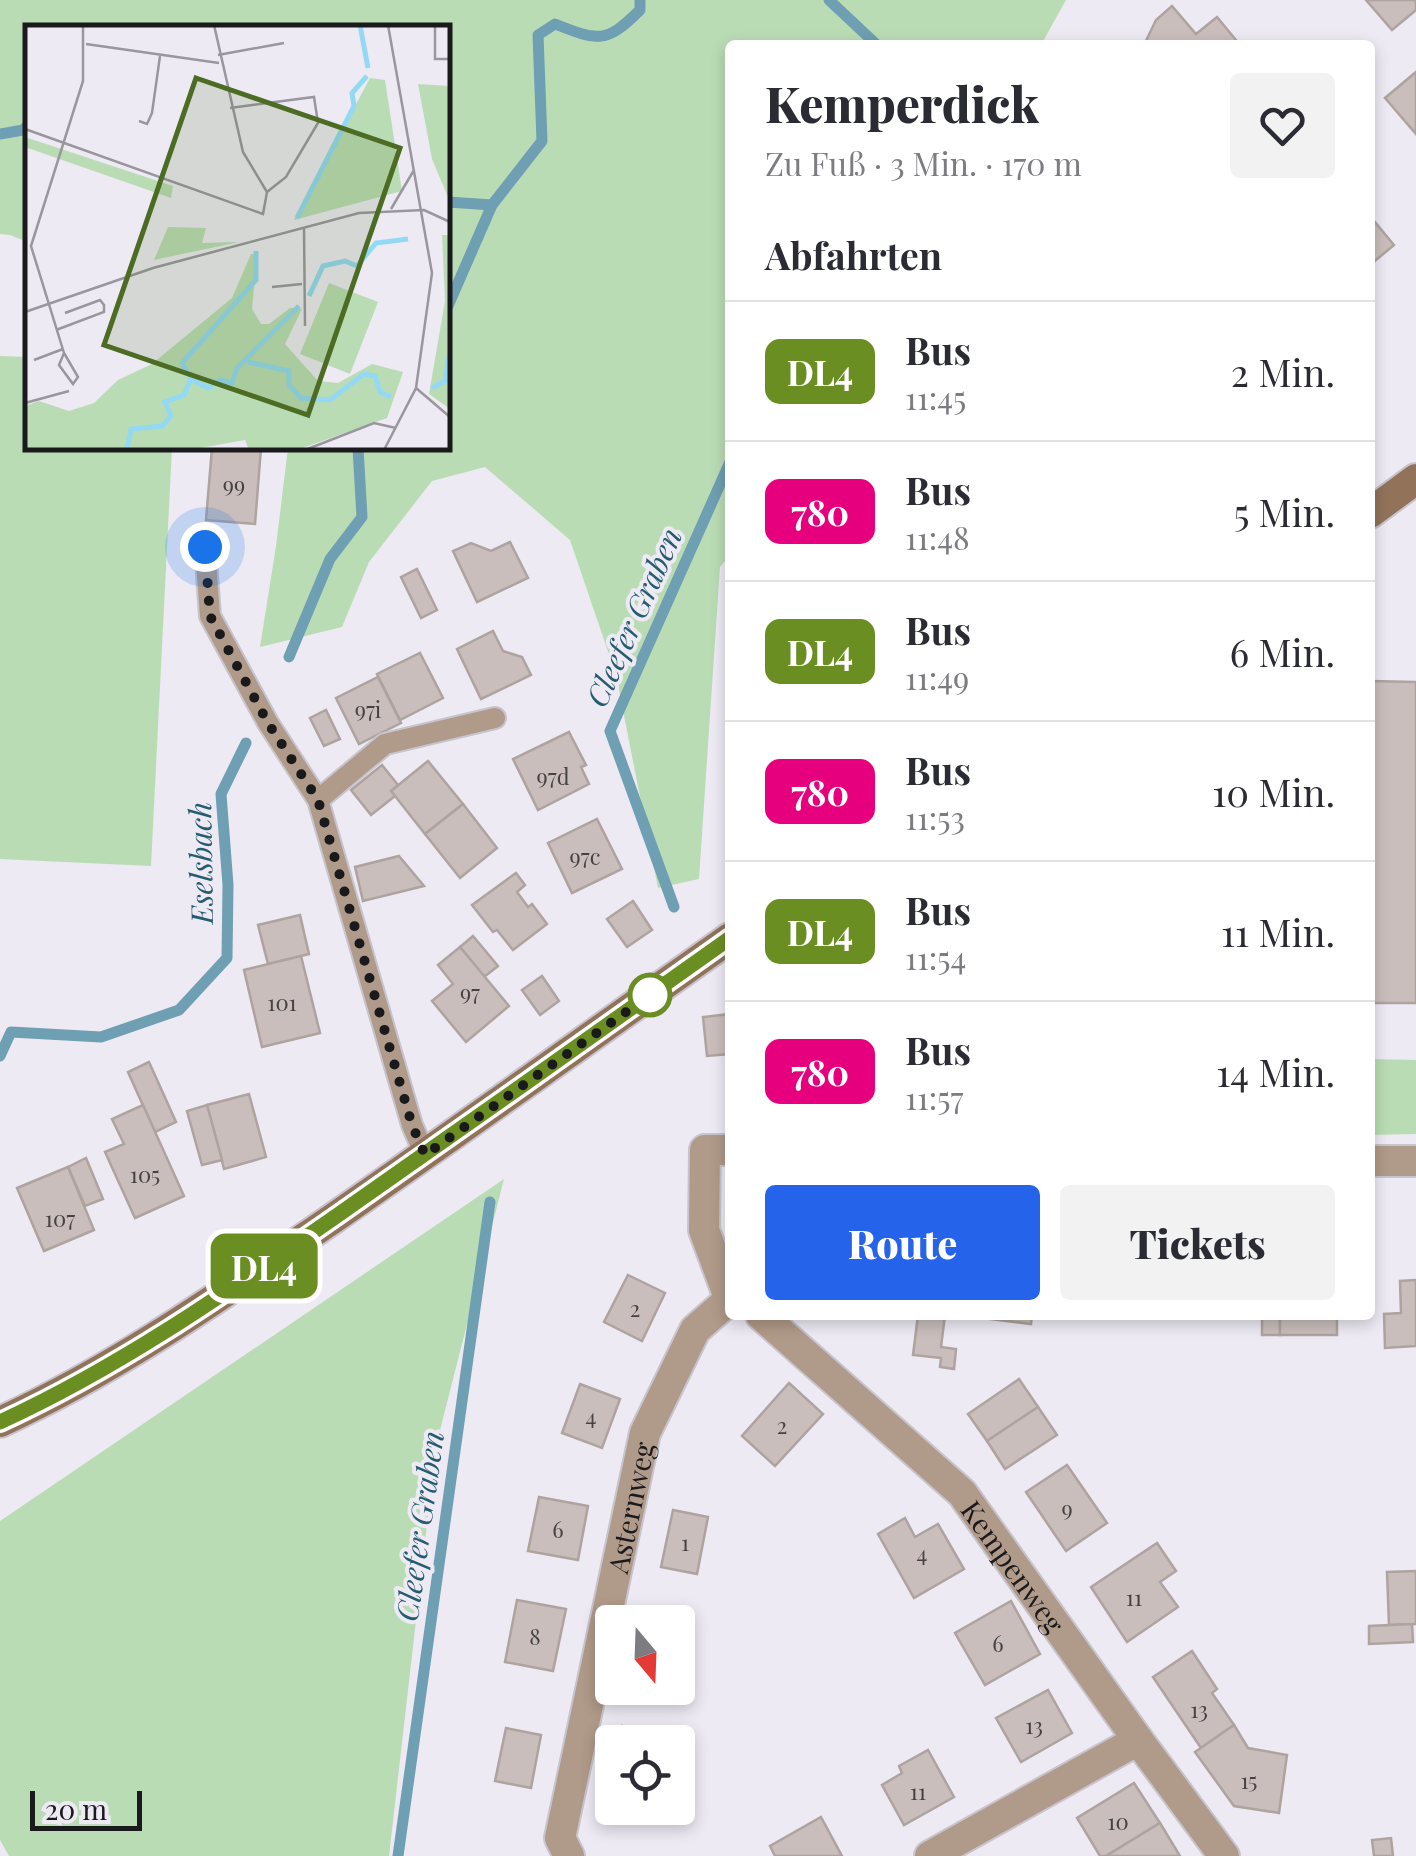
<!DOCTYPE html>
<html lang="de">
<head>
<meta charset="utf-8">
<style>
  body { margin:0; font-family:"Playfair Display",serif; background:#f2f2f3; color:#2b2b33; height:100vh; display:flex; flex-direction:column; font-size:38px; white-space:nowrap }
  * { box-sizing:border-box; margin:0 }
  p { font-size:32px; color:#7c7c81 }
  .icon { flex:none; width:55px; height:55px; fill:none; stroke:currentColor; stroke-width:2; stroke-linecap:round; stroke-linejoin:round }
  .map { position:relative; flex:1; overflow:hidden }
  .details { position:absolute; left:725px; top:40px; width:650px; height:1280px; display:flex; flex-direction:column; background:#fff; border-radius:10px; box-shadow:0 5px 15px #0003 }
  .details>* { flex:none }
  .badge { padding:0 20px; border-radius:15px; font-size:35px; line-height:65px }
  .needle { width:65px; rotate:161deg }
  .buttons { position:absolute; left:595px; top:1605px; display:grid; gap:20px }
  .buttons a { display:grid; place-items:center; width:100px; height:100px; border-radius:10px; background:#fff; box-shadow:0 5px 15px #0003; font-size:50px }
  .scale { position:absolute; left:30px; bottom:25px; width:112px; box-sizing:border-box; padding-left:10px; border:5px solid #1a191c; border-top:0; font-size:28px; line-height:35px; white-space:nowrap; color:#1a191c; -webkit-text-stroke:8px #edeaf4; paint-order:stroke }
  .you { position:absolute; width:50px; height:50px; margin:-25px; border:8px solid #fff; border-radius:50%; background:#1a73e8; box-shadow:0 0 0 15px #1a73e833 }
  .map>.badge { position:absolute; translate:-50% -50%; box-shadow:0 0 0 5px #fff }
  h2 { padding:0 40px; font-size:38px; line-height:90px }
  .round { display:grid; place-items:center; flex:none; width:105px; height:105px; border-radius:10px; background:#f2f2f3 }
  .summary { display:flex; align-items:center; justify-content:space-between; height:170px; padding:0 40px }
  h1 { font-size:48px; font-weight:800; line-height:75px }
  .button { display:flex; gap:20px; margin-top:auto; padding:20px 40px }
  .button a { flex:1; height:115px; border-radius:10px; background:#2563eb; color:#fff; font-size:40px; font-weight:800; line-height:115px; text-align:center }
  .button a+a { background:#f2f2f3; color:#2b2b33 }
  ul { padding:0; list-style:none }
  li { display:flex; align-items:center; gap:30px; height:140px; padding:0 40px; border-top:2px solid #e1e1e2 }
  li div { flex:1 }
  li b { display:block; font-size:38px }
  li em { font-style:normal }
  li .badge { min-width:110px; font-weight:700; text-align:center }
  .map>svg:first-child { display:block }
</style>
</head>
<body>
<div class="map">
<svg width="1416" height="1856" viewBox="0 0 1416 1856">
  <rect width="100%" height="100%" fill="#edeaf4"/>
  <!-- green -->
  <g fill="#badcb4">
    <path d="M0,0H1066L1041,45H730V555L720,567L699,879L658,888L616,675L570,540L485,467L432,481L369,562L342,627L260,647L276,546L288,448H448V28H28L27,242L10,235L0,234Z"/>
    <path d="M0,356L27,357L28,448H172L151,866L0,859Z"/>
    <path d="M1370,1059L1416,1060V1134L1370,1135Z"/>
    <path d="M504,1179L436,1446L389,1856H9L0,1840V1521Z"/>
  </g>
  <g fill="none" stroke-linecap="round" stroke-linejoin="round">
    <!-- stream -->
    <g stroke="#6f9fb2" stroke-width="11">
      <path d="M829,0L877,45"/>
      <path d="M0,134L23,130L28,125"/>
      <path d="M448,202L492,205"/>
      <path d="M448,306L492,205L542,141L538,35L555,24C598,41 606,44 640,10V0"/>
      <path d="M289,657L330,559L362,517L358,448"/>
      <path d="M674,907L610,731L730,462"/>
      <path d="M0,1056L11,1032L101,1037L179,1010L227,958L228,885L221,794L246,743"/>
      <path d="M398,1856L490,1202"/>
    </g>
  </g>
  <!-- building -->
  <g fill="#c9bebb" stroke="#aea39f" stroke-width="2.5">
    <path d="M1366,0H1416V10L1392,30Z"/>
    <path d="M1172,6L1196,34L1217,17L1240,45H1144L1156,20Z"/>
    <path d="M1416,72V134L1385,98Z"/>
    <path d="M1370,216L1394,245L1370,265Z"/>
    <path d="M212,448H261L255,524L206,520Z"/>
    <path d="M510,542L528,578L477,602L453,551L471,543L491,551Z"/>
    <path d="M417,569L437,610L421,618L401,577Z"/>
    <path d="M493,631L503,651L522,657L531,675L481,699L457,649Z"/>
    <path d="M420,653L443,698L400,720L377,674Z"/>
    <path d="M378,677L401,723L359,744L336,698Z"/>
    <path d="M1370,681L1416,682V1003H1370Z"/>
    <path d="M326,710L340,739L324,746L310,718Z"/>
    <path d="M569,732L586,765L581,767L589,784L538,810L513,759Z"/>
    <path d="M428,761L463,804L425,834L391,791Z"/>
    <path d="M382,765L398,785L391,791L395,796L371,815L351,790Z"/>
    <path d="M463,804L497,848L460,878L425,834Z"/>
    <path d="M597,819L622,869L572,893L548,843Z"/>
    <path d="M399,856L424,886L363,901L355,867Z"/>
    <path d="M516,873L525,885L517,892L528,907L532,904L547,924L513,950L497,930L493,932L472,905Z"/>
    <path d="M633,901L652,930L627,947L607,919Z"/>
    <path d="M300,915L309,954L268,964L258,925Z"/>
    <path d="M473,936L498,966L484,977L460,947Z"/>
    <path d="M460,947L509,1006L466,1042L432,1001L453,984L438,965Z"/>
    <path d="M301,956L320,1033L262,1047L244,970Z"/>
    <path d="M542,976L559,1001L540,1015L522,990Z"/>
    <path d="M730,1014V1054L707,1056L703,1017Z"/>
    <path d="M149,1062L176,1122L155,1132L128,1072Z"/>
    <path d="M249,1094L266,1157L224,1169L207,1105Z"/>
    <path d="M143,1105L184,1196L135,1218L105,1152L124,1144L112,1119Z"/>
    <path d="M207,1105L222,1160L202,1165L187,1111Z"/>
    <path d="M86,1158L103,1199L85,1206L68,1167Z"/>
    <path d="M68,1167L94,1230L44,1251L17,1188Z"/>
    <path d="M628,1275L665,1293L642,1341L604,1322Z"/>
    <path d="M1416,1280V1346L1385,1348L1384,1314L1401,1313L1400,1281Z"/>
    <path d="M918,1315H945L941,1347L956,1349L954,1369L940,1367L941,1358L913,1355Z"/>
    <path d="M959,1315H1032L1031,1324Z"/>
    <rect x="1262" y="1315" width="18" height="20"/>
    <rect x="1280" y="1315" width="57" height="20"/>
    <path d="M1019,1379L1038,1407L987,1441L968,1414Z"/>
    <path d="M789,1383L823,1414L775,1466L742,1436Z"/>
    <path d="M580,1384L620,1399L602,1448L562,1433Z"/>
    <path d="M1038,1407L1057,1435L1005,1469L987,1441Z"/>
    <path d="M1067,1465L1107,1523L1066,1551L1026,1492Z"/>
    <path d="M539,1497L588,1506L578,1560L528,1551Z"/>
    <path d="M673,1510L708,1517L697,1574L661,1567Z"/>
    <path d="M905,1518L915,1537L938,1524L964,1569L914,1598L878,1534Z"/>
    <path d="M1157,1543L1176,1571L1160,1582L1178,1607L1127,1642L1091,1587Z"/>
    <path d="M1416,1571V1624L1389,1625L1387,1572Z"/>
    <path d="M517,1600L566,1609L553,1671L505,1662Z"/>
    <path d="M1011,1601L1040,1654L985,1685L955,1633Z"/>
    <path d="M1412,1624L1413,1642L1369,1644V1626Z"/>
    <path d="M1192,1651L1217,1689L1212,1693L1234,1725L1201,1748L1153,1677Z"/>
    <path d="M1048,1690L1072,1733L1021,1762L996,1718Z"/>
    <path d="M1234,1725L1248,1748L1287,1755L1279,1813L1234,1806L1195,1752Z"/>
    <path d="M622,1726L670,1736L669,1742H619Z"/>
    <path d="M506,1728L541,1735L531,1788L495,1781Z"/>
    <path d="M928,1750L954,1797L904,1825L882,1785L902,1773L899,1766Z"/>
    <path d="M1134,1783L1160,1823L1106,1856H1100L1077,1818Z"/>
    <path d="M821,1817L842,1856H775L770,1846Z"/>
    <path d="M1160,1823L1180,1856H1106Z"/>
    <path d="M1391,1838L1393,1856H1374L1372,1840Z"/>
  </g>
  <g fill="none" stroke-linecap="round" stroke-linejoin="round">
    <!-- lane casing -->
    <g stroke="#c7c4cd" stroke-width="24">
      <g id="lane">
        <path d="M205,547L210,616L268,723L318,800L412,1125L425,1155"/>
        <path d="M318,800L385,744L495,718"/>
      </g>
    </g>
    <!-- street casing -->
    <g stroke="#c7c4cd" stroke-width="34">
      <g id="street">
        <path d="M730,1150H705L704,1230L730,1300"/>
        <path d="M1370,1161H1416"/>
        <path id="s1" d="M761,1315L962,1493L1138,1740L1224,1856"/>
        <path id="s2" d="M569,1856L560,1838L645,1433L695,1330L729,1300"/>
        <path d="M930,1856L1138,1740"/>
      </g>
    </g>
    <!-- secondary casing -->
    <g stroke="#c7c4cd" stroke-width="34">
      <g id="secondary">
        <path d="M1370,513L1416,479"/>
        <path d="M0,1422C116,1369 220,1296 325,1224C461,1130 595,1033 730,938"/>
      </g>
    </g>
    <!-- lane -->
    <use href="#lane" stroke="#b09a89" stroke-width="20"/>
    <!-- street -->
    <use href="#street" stroke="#b09a89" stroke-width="30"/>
    <!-- secondary -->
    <use href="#secondary" stroke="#92735a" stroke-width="30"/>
  </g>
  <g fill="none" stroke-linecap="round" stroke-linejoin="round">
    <!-- line casing -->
    <g stroke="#fff" stroke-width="22">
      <path id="line" d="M0,1422C120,1367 227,1292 335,1217C467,1125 599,1031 730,938"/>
    </g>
    <!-- line -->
    <use href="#line" stroke="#6b8e23" stroke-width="15"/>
    <!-- walk -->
    <path stroke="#1a191c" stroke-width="10" stroke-dasharray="0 18" d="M205,547L210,616L268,723L318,800L412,1125L425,1155L650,995"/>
  </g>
  <!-- markers -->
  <circle fill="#fff" stroke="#6b8e23" stroke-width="5" cx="650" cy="995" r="20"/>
  <g text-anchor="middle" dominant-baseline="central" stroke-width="8" stroke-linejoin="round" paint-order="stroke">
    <!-- number labels -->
    <g font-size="22" fill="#464244">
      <text x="234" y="484">99</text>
      <text x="368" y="709">97i</text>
      <text x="553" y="776">97d</text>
      <text x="585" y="856">97c</text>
      <text x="470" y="992">97</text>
      <text x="282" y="1002">101</text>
      <text x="145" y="1174">105</text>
      <text x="60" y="1218">107</text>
      <text x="635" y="1308">2</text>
      <text x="591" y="1416">4</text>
      <text x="782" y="1425">2</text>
      <text x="1067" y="1508">9</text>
      <text x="558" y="1529">6</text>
      <text x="685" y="1542">1</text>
      <text x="922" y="1553">4</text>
      <text x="1134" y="1597">11</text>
      <text x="535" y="1636">8</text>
      <text x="998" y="1643">6</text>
      <text x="1199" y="1709">13</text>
      <text x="1034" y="1725">13</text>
      <text x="1249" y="1780">15</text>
      <text x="918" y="1791">11</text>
      <text x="1118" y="1821">10</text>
    </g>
    <!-- street labels -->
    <g font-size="28" fill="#1a191c" stroke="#edeaf4">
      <text stroke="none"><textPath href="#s2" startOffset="358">Asternweg</textPath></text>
      <text stroke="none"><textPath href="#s1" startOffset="358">Kempenweg</textPath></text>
    </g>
    <!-- water labels -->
    <g font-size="30" font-style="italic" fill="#255c6f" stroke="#edeaf4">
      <text transform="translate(633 617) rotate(-66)">Cleefer Graben</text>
      <text transform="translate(200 863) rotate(-91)">Eselsbach</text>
      <text transform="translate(419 1526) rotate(-82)">Cleefer Graben</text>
    </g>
  </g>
  <!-- overview -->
  <g transform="translate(25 25)">
    <rect width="425" height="425" fill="#edeaf4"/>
    <path d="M345,53L360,55L377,166L269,195ZM393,59L425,61V177L407,134ZM0,112L148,161L146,173L0,122ZM143,202L181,203L177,218L214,217L129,235ZM417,210H425V384L404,369L420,276ZM226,229L232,230L227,284L236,299H244L265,283L277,284L260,319L293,356L313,358L347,339L378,347L362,393L272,425H224L220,415L164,425H0V381L14,376L44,386L69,378L93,355L127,339L207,273ZM304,258L353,277L325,349L275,329Z" fill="#badcb4"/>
    <path fill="none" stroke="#93d9f3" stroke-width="5" d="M335,0L343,43M272,193L329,81L327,68L342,51M284,271L298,241L320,236L332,241L351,218L383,214M223,337L264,346V360L276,373L305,375L339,349L350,351L355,367L366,372M166,354L157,338L231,255V226M407,363L420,356L425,326M102,425L106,404L137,401L146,391L140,377L159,370L166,354L183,363L195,355L207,358L212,343L274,281"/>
    <path fill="none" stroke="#99969e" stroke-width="2.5" d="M410,0V34H425M61,19L194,38M193,30L259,18M205,83L289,72L293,98L261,152L242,167M114,96L122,99L127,88L135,31M0,104L238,189L242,167L218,127L189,0M366,184L389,145M279,203L280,301M247,262L277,259M0,287L128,243L334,188L399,185L425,197M31,305L79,287V280L75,275L40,288M39,328L6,221L58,56V0M39,328L53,352L48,359L34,340ZM9,335L38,324M391,363L425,392M0,378L44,366M280,425L349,398L371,403M359,425L391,363L407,248L363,0"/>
    <path fill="#4c6c23" fill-opacity="0.15" stroke="#4c6c23" stroke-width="5" d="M171,53L375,123L283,390L79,320Z"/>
    <rect width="425" height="425" fill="none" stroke="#1a191c" stroke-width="5"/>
  </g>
</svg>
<div class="buttons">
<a><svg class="needle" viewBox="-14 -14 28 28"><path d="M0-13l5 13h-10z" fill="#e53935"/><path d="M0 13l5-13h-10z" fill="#7c7c81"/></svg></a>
<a><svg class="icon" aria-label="locate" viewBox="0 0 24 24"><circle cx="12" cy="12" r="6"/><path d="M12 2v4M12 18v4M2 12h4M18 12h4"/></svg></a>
</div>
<div class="scale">20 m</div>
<div class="you" style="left:205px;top:547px"></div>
<b class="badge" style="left:264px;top:1266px;background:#6b8e23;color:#fff">DL4</b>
<section class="details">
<div class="summary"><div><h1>Kemperdick</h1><p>Zu Fuß · 3 Min. · 170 m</p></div><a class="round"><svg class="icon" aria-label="heart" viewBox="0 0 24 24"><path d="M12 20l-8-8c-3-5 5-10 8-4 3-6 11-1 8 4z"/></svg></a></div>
<h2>Abfahrten</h2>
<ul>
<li><span class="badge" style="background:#6b8e23;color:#fff">DL4</span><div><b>Bus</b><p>11:45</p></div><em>2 Min.</em></li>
<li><span class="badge" style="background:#e6007e;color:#fff">780</span><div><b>Bus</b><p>11:48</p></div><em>5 Min.</em></li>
<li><span class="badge" style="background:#6b8e23;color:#fff">DL4</span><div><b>Bus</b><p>11:49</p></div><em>6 Min.</em></li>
<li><span class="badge" style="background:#e6007e;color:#fff">780</span><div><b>Bus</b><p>11:53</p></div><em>10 Min.</em></li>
<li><span class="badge" style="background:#6b8e23;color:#fff">DL4</span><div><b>Bus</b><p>11:54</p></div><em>11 Min.</em></li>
<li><span class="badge" style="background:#e6007e;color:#fff">780</span><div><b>Bus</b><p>11:57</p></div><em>14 Min.</em></li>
</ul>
<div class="button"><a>Route</a><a>Tickets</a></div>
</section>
</div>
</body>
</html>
